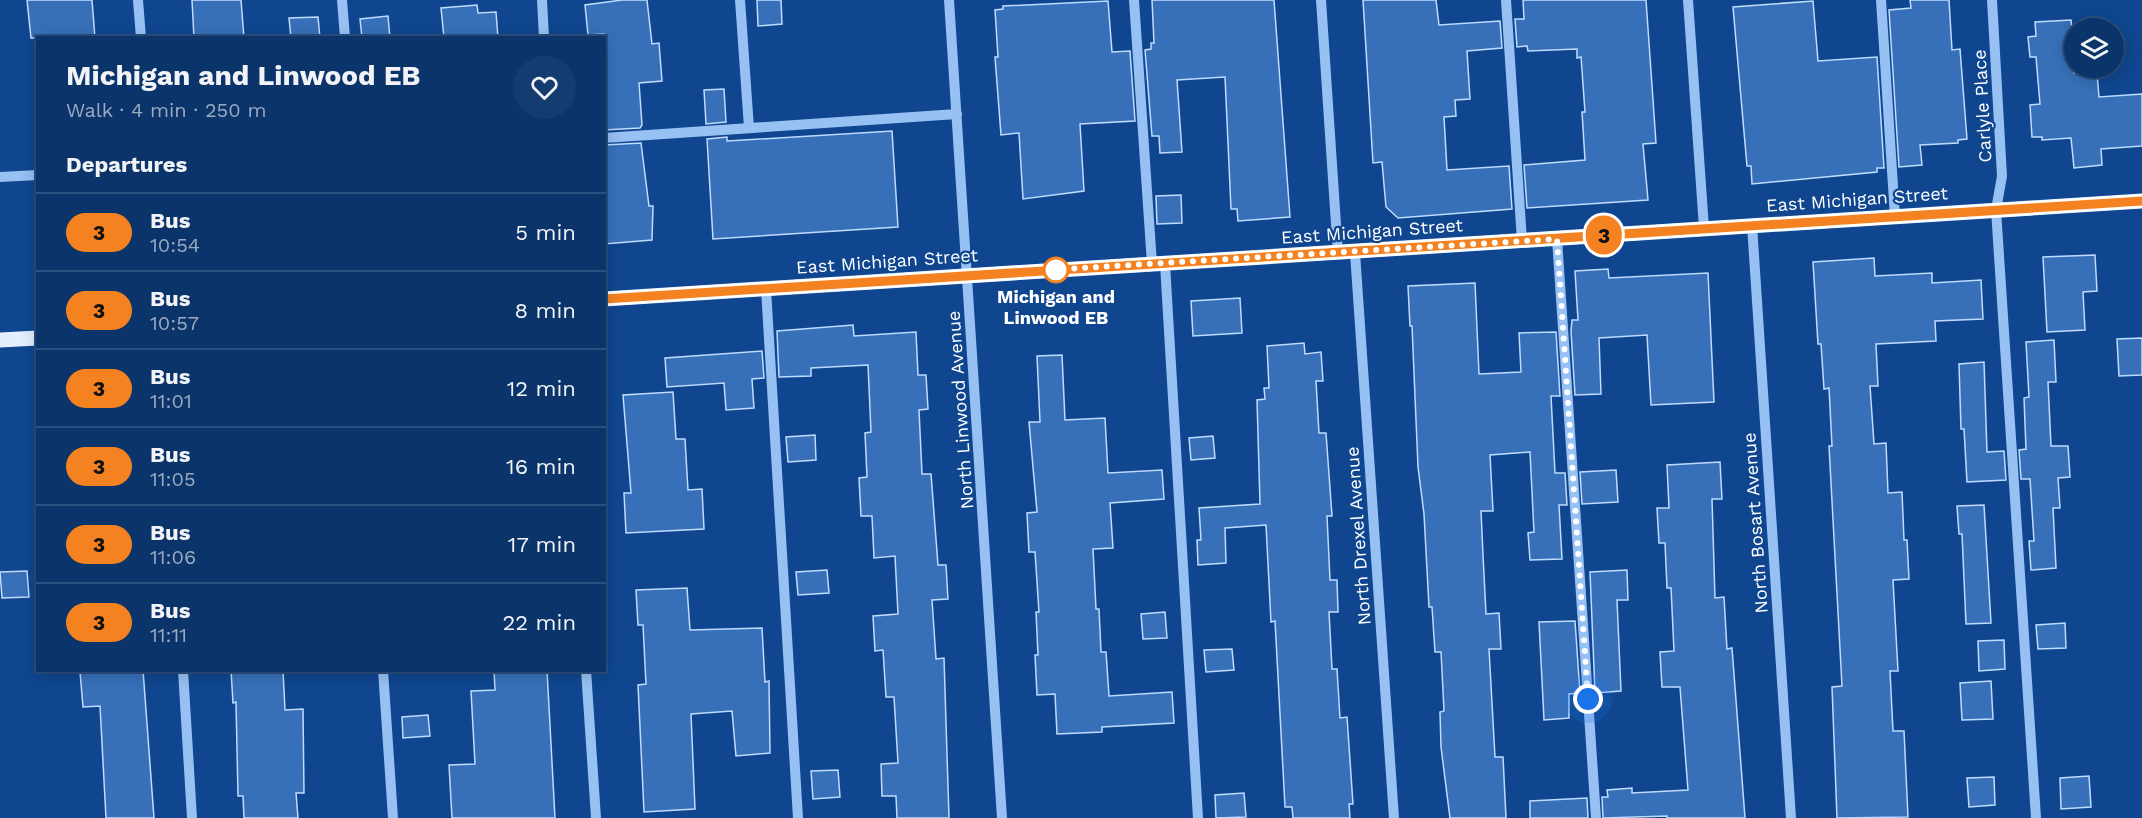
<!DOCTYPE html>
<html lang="en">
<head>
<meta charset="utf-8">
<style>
  body { margin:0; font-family:"Work Sans",sans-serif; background:#143c71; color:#f1f3f6; height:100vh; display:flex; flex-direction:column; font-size:22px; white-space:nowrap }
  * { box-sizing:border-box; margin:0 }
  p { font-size:20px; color:#9aaac1 }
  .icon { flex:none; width:33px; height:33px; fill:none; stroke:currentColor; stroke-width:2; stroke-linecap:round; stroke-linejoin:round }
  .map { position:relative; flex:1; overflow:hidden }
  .drawer { position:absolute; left:36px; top:36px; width:570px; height:636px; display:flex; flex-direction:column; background:#0b346b; border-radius:0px; box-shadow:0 3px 15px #0003,0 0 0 2px #2b4f7e }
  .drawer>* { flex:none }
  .badge { padding:0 12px; border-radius:20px; font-size:21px; line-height:39px }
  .buttons { position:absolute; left:2064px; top:18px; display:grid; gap:12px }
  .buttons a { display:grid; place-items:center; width:60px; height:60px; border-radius:50%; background:#0b346b; box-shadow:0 3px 15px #0003,0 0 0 2px #2b4f7e; font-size:30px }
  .you { position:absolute; width:30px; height:30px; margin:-15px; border:4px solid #fff; border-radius:50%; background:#1a73e8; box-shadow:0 0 0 9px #1a73e833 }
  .map>.badge { position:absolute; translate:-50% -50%; box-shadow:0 0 0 3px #fff }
  h2 { padding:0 30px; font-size:22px; line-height:54px }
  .round { display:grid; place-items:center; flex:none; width:63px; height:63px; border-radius:32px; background:#143c71 }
  .head { display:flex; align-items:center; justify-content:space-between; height:102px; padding:0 30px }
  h1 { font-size:28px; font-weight:700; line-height:45px }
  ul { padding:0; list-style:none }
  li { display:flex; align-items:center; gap:18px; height:78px; padding:0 30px; border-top:2px solid #2b4f7e }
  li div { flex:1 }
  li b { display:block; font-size:22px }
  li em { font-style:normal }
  li .badge { min-width:66px; font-weight:700; text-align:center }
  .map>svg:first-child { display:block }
</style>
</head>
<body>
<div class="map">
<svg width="2142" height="818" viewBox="0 0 2142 818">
  <rect width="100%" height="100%" fill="#0f468f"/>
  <!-- building -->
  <g fill="#3770b9" stroke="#bfdbfe" stroke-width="1.5">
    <path d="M27,0H92L95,38H31Z"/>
    <path d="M192,0H241L244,38H194Z"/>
    <path d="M622,0H647L652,44L659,43L662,81L639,83L642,125L640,128L604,130V34L588,35L585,5Z"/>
    <path d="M757,0H781L782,24L758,26Z"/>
    <path d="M1152,0H1274L1290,217L1238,221L1237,209H1231L1225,77L1177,80L1182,152L1160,153L1159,136H1152L1145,50L1151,49V43H1154Z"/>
    <path d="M1363,0H1436L1439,25L1500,21L1502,48L1467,51L1470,99L1455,100L1456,116L1444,117L1447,170L1509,166L1512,209L1398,218L1386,207L1382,162L1373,163Z"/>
    <path d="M1523,0H1646L1656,143L1643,144L1648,200L1527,208L1524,165L1585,160L1582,112H1585L1581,57L1577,58V49L1528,51L1527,46L1517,47L1515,19H1524Z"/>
    <path d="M1910,0H1949L1952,50L1960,49L1967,139L1958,140V143L1920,145L1922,165L1899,167L1889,10L1911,8Z"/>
    <path d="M1108,1L1112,52L1130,51L1135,121L1080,124L1084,191L1023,199L1019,133L1001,135L995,57H998L995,10L1003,9V6Z"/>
    <path d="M1813,1L1818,61L1877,57L1884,168H1877V172L1752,184L1751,166H1747L1733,7Z"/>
    <path d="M477,5L478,13L496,12L498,38H444L441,8Z"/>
    <path d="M388,16L390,38H362L360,19Z"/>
    <path d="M318,17L320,38H291L289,18Z"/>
    <path d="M2071,20L2072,29H2074V73L2097,72L2099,97L2142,94V146L2101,149L2102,165L2074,168L2071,138L2042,140V137H2032L2030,105L2040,104L2036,57H2030L2028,37L2036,36L2035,22Z"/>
    <path d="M724,89L726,122L706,124L704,90Z"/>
    <path d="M892,131L898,227L713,239L707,139L727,137V141Z"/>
    <path d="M641,143L649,206H653L652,240L604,244V145Z"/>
    <path d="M1181,195L1182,223L1157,224L1156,196Z"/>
    <path d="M2095,255L2097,291L2083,292L2085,330L2047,332L2043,257Z"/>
    <path d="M1874,258L1875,276L1932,273V283L1981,280L1983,319L1935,321L1936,341L1876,344L1878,386H1870L1874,444L1886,443L1888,493L1902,492L1904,540H1907L1909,579L1893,580L1898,671H1890L1893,731H1904L1908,817L1837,818L1832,687L1842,686L1829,446H1832L1829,388L1824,389L1821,344H1818L1813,262Z"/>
    <path d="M1608,269L1609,278L1708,273L1714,402L1651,405L1647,335L1599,338L1601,394L1575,395L1571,331L1572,320H1578L1575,271Z"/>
    <path d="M1475,283L1479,374L1521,372L1519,333L1556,332L1560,396H1551L1555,473H1565L1567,505H1559L1562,559L1530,560L1528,533L1534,532L1530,452L1490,455L1493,511H1481L1483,555L1486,614L1499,613L1501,649H1489L1495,757H1503L1506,818H1450L1441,747L1440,712L1444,711L1441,652H1435L1432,607H1429L1424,514L1418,467L1412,326H1410L1408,286Z"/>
    <path d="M1240,298L1242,333L1193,336L1191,301Z"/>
    <path d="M853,325L854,336L916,332L918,375H926L928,409L919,410L922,474H931L938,565H946L948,599L932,600L936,659L944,658L949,818H897L896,796H882L881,764L898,763L894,697H886L883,650L875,651L873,616L898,614L895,556L874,558L872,516H861L859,478L867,477L865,433L871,432L868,365L811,368V376L779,377L777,331Z"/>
    <path d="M2142,338V375L2119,376L2117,339Z"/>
    <path d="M2054,340L2056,382H2048L2051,446H2068L2070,477L2058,478L2060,508H2053L2056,568L2031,570L2029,541H2034L2030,479H2021L2019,450L2026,449L2024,398L2029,397L2026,342Z"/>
    <path d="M1304,343L1305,354L1321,352L1323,381H1316L1319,433H1326L1332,516H1327L1330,580H1337L1338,612H1329L1332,669H1337L1340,718L1347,717L1353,804H1349L1350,818H1293L1292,807H1285L1275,621L1271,622L1266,525L1225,528L1226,563L1198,565L1197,540H1201L1199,508L1260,504L1257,400L1265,399L1264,388H1269L1267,346Z"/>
    <path d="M762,351L764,378L752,379L754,408L726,410L724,383L667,387L665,358Z"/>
    <path d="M1062,355L1065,420L1105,418L1108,473L1162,470L1164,499L1110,503L1113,548L1093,549L1096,609H1099L1101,652H1106L1109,696L1172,692L1174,723L1102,727V732L1057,734L1055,694L1037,695L1035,655H1038L1036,612H1039L1035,552H1029L1027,513L1037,512L1029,422H1040L1037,356Z"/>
    <path d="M1984,362L1987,452L2004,451L2006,480L1967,482L1964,429H1961L1959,364Z"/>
    <path d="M673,392L676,439H685L688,490L702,489L704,529L626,533L624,493H631L623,395Z"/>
    <path d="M815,435L816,460L788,462L786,437Z"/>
    <path d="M1213,436L1215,458L1191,460L1189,438Z"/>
    <path d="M1720,462L1722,499H1712L1715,598L1724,597L1727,649L1732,648L1745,818H1667V816L1603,818L1602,797H1608L1607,790L1632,788V793L1688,790L1680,687H1662L1660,652L1674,651L1671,588H1667L1665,543H1659L1657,508H1669L1667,465Z"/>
    <path d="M1616,470L1618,502L1582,504L1580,472Z"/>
    <path d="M1984,505L1991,623L1966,624L1962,534H1959L1957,506Z"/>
    <path d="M827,570L829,593L798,595L796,572Z"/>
    <path d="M1627,570L1628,600H1617L1621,691L1595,693L1590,572Z"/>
    <path d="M27,571L29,597L2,598L0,572Z"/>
    <path d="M687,588L690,630L762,628L765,682L769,681L770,753L736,756L732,711L691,714L695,809L644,812L638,685L646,684L643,625H638L636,590Z"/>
    <path d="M1165,612L1167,638L1143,639L1141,614Z"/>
    <path d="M1575,621L1580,693L1569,694V718L1544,720L1539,622Z"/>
    <path d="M2065,623L2066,648L2038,649L2036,625Z"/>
    <path d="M2004,640L2005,669L1979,671L1978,641Z"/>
    <path d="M1232,649L1234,670L1206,672L1204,650Z"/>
    <path d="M143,670L154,818H106L100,706L83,707L80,672Z"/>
    <path d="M231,670H283L285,710L303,709L304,793H296L298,818H244L243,796H238L236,702L233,703Z"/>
    <path d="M494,670H547L555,818H452L449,765L475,764L471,691L495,690Z"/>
    <path d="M1991,681L1993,719L1962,720L1960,683Z"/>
    <path d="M428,715L430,736L403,738L402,717Z"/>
    <path d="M838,770L840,797L813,799L811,771Z"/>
    <path d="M2089,776L2091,807L2061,809L2060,778Z"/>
    <path d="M1994,777L1995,805L1969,807L1967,778Z"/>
    <path d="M1244,793L1246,817L1216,818L1215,795Z"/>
    <path d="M1587,798L1588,818H1530V801Z"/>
  </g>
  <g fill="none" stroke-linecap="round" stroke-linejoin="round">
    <!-- minor -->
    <g stroke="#97c0f3" stroke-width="10">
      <path d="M138,0L141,38"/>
      <path d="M342,0L345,38"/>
      <path d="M542,0L544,38"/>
      <path d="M740,0L749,128"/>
      <path d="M949,0L1002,818"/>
      <path d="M1134,0L1152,264"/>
      <path d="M1321,0L1338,254"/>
      <path d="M1506,0L1522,241"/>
      <path d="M1688,0L1704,228"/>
      <path d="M1881,0L1895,217"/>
      <path d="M1992,0L2002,176L1996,210L2036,818"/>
      <path d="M604,138L957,114"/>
      <path d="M0,177L38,175"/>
      <path d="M1752,225L1791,818"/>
      <path d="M1557,239L1596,818"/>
      <path d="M1355,253L1394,818"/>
      <path d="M1165,264L1198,818"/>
      <path d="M766,289L798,818"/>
      <path d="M183,670L192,818"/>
      <path d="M383,670L393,818"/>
      <path d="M586,670L596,818"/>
    </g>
    <!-- major -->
    <g stroke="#e4eeff" stroke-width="15">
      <path d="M604,299L2142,201"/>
      <path d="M0,340L38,338"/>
    </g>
  </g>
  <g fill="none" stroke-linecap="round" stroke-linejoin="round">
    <!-- line casing -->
    <g stroke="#fff" stroke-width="14">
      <path id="line" d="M604,299L2142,201"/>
    </g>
    <!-- line -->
    <use href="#line" stroke="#f58220" stroke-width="9"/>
    <!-- walk -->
    <path stroke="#fff" stroke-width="6" stroke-dasharray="0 10.8" d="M1056,270H1049L1557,239L1588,699"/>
  </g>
  <!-- markers -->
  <circle fill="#fff" stroke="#f58220" stroke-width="3" cx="1056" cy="270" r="12"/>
  <g text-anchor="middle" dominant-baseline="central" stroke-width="4.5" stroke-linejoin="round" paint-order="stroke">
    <!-- street labels -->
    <g font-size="18" fill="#fff" stroke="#0f468f">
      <text transform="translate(1982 106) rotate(-93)">Carlyle Place</text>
      <text transform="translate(1857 199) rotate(-4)">East Michigan Street</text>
      <text transform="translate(1372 231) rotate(-4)">East Michigan Street</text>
      <text transform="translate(887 261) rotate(-4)">East Michigan Street</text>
      <text transform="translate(960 410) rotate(-94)">North Linwood Avenue</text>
      <text transform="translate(1755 523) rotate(-94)">North Bosart Avenue</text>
      <text transform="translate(1358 536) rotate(-94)">North Drexel Avenue</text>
    </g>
    <!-- stop labels -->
    <g font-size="18" font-weight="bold" fill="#fff" stroke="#0f468f">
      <text x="1056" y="296">Michigan and<tspan x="1056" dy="21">Linwood EB</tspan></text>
    </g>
  </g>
</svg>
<div class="buttons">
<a><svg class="icon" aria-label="layers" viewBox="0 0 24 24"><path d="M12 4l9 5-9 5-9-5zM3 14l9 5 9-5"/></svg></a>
</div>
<div class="you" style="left:1588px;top:699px"></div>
<b class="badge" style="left:1604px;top:235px;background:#f58220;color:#111">3</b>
<section class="drawer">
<div class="head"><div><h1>Michigan and Linwood EB</h1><p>Walk · 4 min · 250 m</p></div><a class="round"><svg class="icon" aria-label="heart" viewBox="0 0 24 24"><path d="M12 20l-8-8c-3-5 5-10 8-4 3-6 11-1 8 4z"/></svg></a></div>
<h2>Departures</h2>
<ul>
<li><span class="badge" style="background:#f58220;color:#111">3</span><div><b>Bus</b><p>10:54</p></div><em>5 min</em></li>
<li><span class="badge" style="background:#f58220;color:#111">3</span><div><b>Bus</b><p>10:57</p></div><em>8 min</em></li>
<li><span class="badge" style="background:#f58220;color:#111">3</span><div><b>Bus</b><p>11:01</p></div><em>12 min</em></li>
<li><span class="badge" style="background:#f58220;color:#111">3</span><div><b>Bus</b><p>11:05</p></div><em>16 min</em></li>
<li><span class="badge" style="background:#f58220;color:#111">3</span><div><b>Bus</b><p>11:06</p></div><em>17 min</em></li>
<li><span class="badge" style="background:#f58220;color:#111">3</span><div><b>Bus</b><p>11:11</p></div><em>22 min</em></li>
</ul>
</section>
</div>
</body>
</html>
